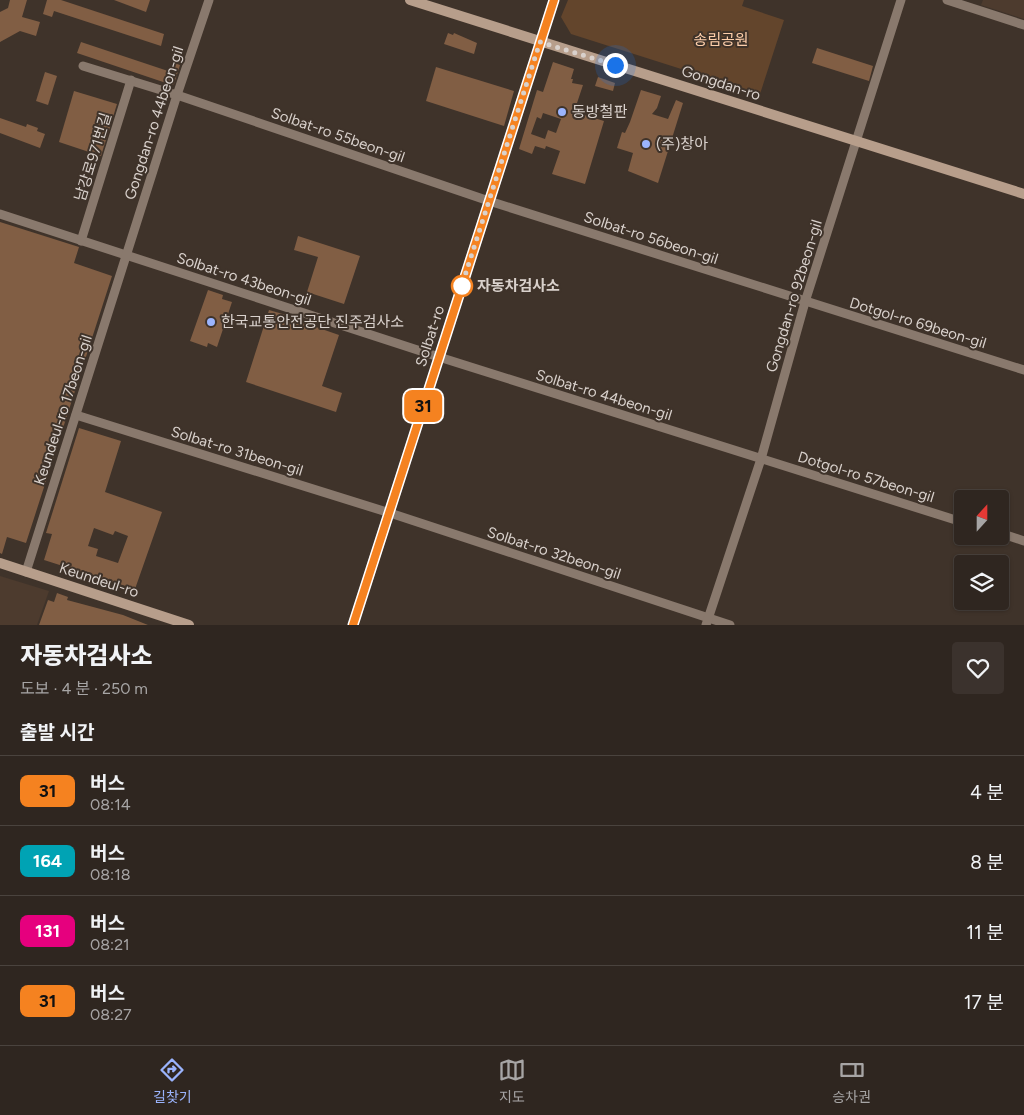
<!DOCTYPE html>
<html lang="ko">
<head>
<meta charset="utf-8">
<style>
  body { margin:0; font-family:Figtree,"Noto Sans KR",sans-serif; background:#3b322d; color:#f1f3f6; height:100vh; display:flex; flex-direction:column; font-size:19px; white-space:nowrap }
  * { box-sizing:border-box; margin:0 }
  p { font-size:16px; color:#a7a5a5 }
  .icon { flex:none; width:28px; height:28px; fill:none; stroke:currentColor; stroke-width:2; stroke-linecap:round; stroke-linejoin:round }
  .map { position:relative; height:625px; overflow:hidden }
  .side { display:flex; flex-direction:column; background:#2f2620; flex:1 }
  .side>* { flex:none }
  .badge { padding:0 10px; border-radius:8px; font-size:18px; line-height:32px }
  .needle { width:32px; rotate:21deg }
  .tools { position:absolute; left:954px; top:490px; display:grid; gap:10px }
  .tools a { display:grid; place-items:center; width:55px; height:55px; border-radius:5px; background:#2f2620; box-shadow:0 1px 4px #0004,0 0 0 1px #4a433e; font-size:25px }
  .you { position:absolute; width:25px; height:25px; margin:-12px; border:4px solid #fff; border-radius:50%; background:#1a73e8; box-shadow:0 0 0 8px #1a73e833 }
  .map>.badge { position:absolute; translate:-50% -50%; box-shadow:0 0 0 2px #fff }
  h2 { padding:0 20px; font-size:19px; line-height:45px }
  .round { display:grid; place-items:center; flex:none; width:52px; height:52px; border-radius:5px; background:#3b322d }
  .headline { display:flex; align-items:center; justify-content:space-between; height:85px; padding:0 20px }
  h1 { font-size:24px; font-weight:800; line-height:38px }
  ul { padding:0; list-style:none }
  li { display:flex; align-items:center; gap:15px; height:70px; padding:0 20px; border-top:1px solid #4a433e }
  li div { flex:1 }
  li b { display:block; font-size:19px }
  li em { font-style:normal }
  li .badge { min-width:55px; font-weight:700; text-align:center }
  .tab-bar { display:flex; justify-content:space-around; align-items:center; height:70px; border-top:1px solid #4a433e; background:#2f2620; font-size:14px; color:#a7a5a5 }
  .tab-bar a { display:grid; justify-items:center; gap:2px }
  .tab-bar .current { color:#9bb4fd }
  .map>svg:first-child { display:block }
</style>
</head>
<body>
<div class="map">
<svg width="1024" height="625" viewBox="0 0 1024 625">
  <rect width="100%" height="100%" fill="#3f332a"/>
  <!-- built -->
  <g fill="#4d3b2e">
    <path d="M983,0H1024V19L981,5Z"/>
    <path d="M0,576L49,591L37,625H0Z"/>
  </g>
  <!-- green -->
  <path fill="#63452c" d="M568,0H744L742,6L784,20L760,94L571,34L561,17Z"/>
  <!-- building -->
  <g fill="#815e44" fill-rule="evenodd">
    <path d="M10,0H27L22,17L40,22L36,36L20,31L0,42V12L8,8Z"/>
    <path d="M47,0H61L164,34L161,46L54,11L52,17L43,14Z"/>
    <path d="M114,0H150L146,12Z"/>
    <path d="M448,33L453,35L454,33L477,43L474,54L444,44Z"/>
    <path d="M81,42L171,72L174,63L180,65L174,84L172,85L77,53Z"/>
    <path d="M817,48L873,66L869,81L812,63Z"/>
    <path d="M553,62L574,69L571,79H573L572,83L583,85L575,109L582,111L581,114L604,121L585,184L552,174L560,151L546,146L545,149L535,146L532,154L519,149L537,90L543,92ZM543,113L561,119L556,133L548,130L545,139L531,134L537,117L541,119Z"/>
    <path d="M436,67L514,91L504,126L426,101Z"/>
    <path d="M45,72L57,76L48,105L36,101Z"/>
    <path d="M598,77L615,83L613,91L595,86Z"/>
    <path d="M641,90L661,96L657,108L652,114L668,119L676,100L683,103L658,183L628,171L633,153L617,148L622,132L625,133L630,122Z"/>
    <path d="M74,91L117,104L101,156L59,142Z"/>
    <path d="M0,118L26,127L27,124L38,128L37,131L45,134L40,148L0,133Z"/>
    <path d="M0,222L79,247L74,263L112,276L26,543L7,537L2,554L0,553Z"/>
    <path d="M298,236L360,256L344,304L307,292L318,257L294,250Z"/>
    <path d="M208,290L223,295L222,299L232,302L217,347L208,343L207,347L190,341Z"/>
    <path d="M269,310L317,324L316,327L339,335L322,386L342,393L336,412L246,382Z"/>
    <path d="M79,428L121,441L105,492L162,512L135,589L44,560L52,534L46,533ZM94,528L113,535L115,531L128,536L118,563L96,556L98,549L88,546Z"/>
    <path d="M57,593L68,597L67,600L123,615L148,625H39L48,600L54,602Z"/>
  </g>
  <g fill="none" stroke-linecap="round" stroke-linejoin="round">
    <!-- street -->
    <g stroke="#89796d" stroke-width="9">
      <path d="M947,0L1024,25"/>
      <path d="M83,66L177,95L489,201L1024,370"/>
      <path d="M0,214L439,357L962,522"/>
      <path d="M81,241L131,80"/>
      <path d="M76,415L390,513L730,625"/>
      <path d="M1000,533L1024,541"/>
      <path d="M26,572L177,95L209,0"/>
      <path d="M706,625L761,459L805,302L901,0"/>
    </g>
    <!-- secondary -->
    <g stroke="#b79e8b" stroke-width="10">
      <path d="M410,0L1024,194"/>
      <path d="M0,563L189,625"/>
      <path d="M353,625L554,0"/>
    </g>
  </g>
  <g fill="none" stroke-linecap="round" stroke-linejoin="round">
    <!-- line casing -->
    <g stroke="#fff" stroke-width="11">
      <path id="line" d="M353,625L554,0"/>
    </g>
    <!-- line -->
    <use href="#line" stroke="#f58220" stroke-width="8"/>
    <!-- walk -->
    <path stroke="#d9d1cc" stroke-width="5" stroke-dasharray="0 9" d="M462,286L461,288L540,42L615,65"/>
  </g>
  <!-- markers -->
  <g fill="#9bb4fd" stroke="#3f332a" stroke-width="2">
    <circle cx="562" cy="112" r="5"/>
    <circle cx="646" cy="144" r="5"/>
    <circle cx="211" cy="322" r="5"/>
  </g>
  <circle fill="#fff" stroke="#f58220" stroke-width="2.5" cx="462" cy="286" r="10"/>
  <g text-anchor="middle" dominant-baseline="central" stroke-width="4" stroke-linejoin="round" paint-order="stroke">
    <!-- park labels -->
    <g font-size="15" fill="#fdceaa" stroke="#3f332a">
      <text x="721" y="40">송림공원</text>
    </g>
    <!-- street labels -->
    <g font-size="15" fill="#d9d1cc" stroke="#3f332a">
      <text transform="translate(721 83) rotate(18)">Gongdan-ro</text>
      <text transform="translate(154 123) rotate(-72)">Gongdan-ro 44beon-gil</text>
      <text transform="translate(338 135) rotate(19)">Solbat-ro 55beon-gil</text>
      <text transform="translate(93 157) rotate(-73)">남강로971번길</text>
      <text transform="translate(651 238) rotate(18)">Solbat-ro 56beon-gil</text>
      <text transform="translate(244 279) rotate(18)">Solbat-ro 43beon-gil</text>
      <text transform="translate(794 296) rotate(-73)">Gongdan-ro 92beon-gil</text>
      <text transform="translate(918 323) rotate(17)">Dotgol-ro 69beon-gil</text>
      <text transform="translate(430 336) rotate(-72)">Solbat-ro</text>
      <text transform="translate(604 395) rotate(17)">Solbat-ro 44beon-gil</text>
      <text transform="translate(63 410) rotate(-72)">Keundeul-ro 17beon-gil</text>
      <text transform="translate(237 451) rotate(17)">Solbat-ro 31beon-gil</text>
      <text transform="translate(866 477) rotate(17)">Dotgol-ro 57beon-gil</text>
      <text transform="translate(554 553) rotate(18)">Solbat-ro 32beon-gil</text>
      <text transform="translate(99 580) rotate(18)">Keundeul-ro</text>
    </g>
    <!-- poi labels -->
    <g font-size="15" fill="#d9d1cc" stroke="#3f332a" text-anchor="start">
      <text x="572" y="112">동방철판</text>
      <text x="656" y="144">(주)창아</text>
      <text x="221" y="322">한국교통안전공단 진주검사소</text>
    </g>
    <!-- stop labels -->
    <g font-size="15" font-weight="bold" fill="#d9d1cc" stroke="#3f332a" text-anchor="start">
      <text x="477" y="286">자동차검사소</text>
    </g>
  </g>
</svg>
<div class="tools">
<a><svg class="needle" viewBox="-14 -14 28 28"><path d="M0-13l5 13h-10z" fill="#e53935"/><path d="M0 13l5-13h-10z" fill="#a7a5a5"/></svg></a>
<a><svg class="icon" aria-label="layers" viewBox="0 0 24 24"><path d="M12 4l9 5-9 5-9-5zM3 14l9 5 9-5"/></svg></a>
</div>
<div class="you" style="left:615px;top:65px"></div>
<b class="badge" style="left:423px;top:406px;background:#f58220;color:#111">31</b>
</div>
<section class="side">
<div class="headline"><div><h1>자동차검사소</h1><p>도보 · 4 분 · 250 m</p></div><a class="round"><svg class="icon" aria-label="heart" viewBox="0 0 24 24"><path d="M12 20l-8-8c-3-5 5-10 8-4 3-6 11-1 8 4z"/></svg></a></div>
<h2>출발 시간</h2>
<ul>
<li><span class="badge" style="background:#f58220;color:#111">31</span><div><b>버스</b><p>08:14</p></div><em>4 분</em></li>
<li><span class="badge" style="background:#00a3b4;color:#fff">164</span><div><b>버스</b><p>08:18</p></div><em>8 분</em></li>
<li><span class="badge" style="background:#e6007e;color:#fff">131</span><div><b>버스</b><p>08:21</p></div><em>11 분</em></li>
<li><span class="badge" style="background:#f58220;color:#111">31</span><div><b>버스</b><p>08:27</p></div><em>17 분</em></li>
</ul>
</section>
<nav class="tab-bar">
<a class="current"><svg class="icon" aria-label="directions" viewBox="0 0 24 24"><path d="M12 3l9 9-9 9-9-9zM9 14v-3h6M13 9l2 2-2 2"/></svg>길찾기</a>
<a><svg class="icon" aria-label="map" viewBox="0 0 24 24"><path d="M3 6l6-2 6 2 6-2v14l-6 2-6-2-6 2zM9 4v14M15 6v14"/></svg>지도</a>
<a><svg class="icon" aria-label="tickets" viewBox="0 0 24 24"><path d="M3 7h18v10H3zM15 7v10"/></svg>승차권</a>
</nav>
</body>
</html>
